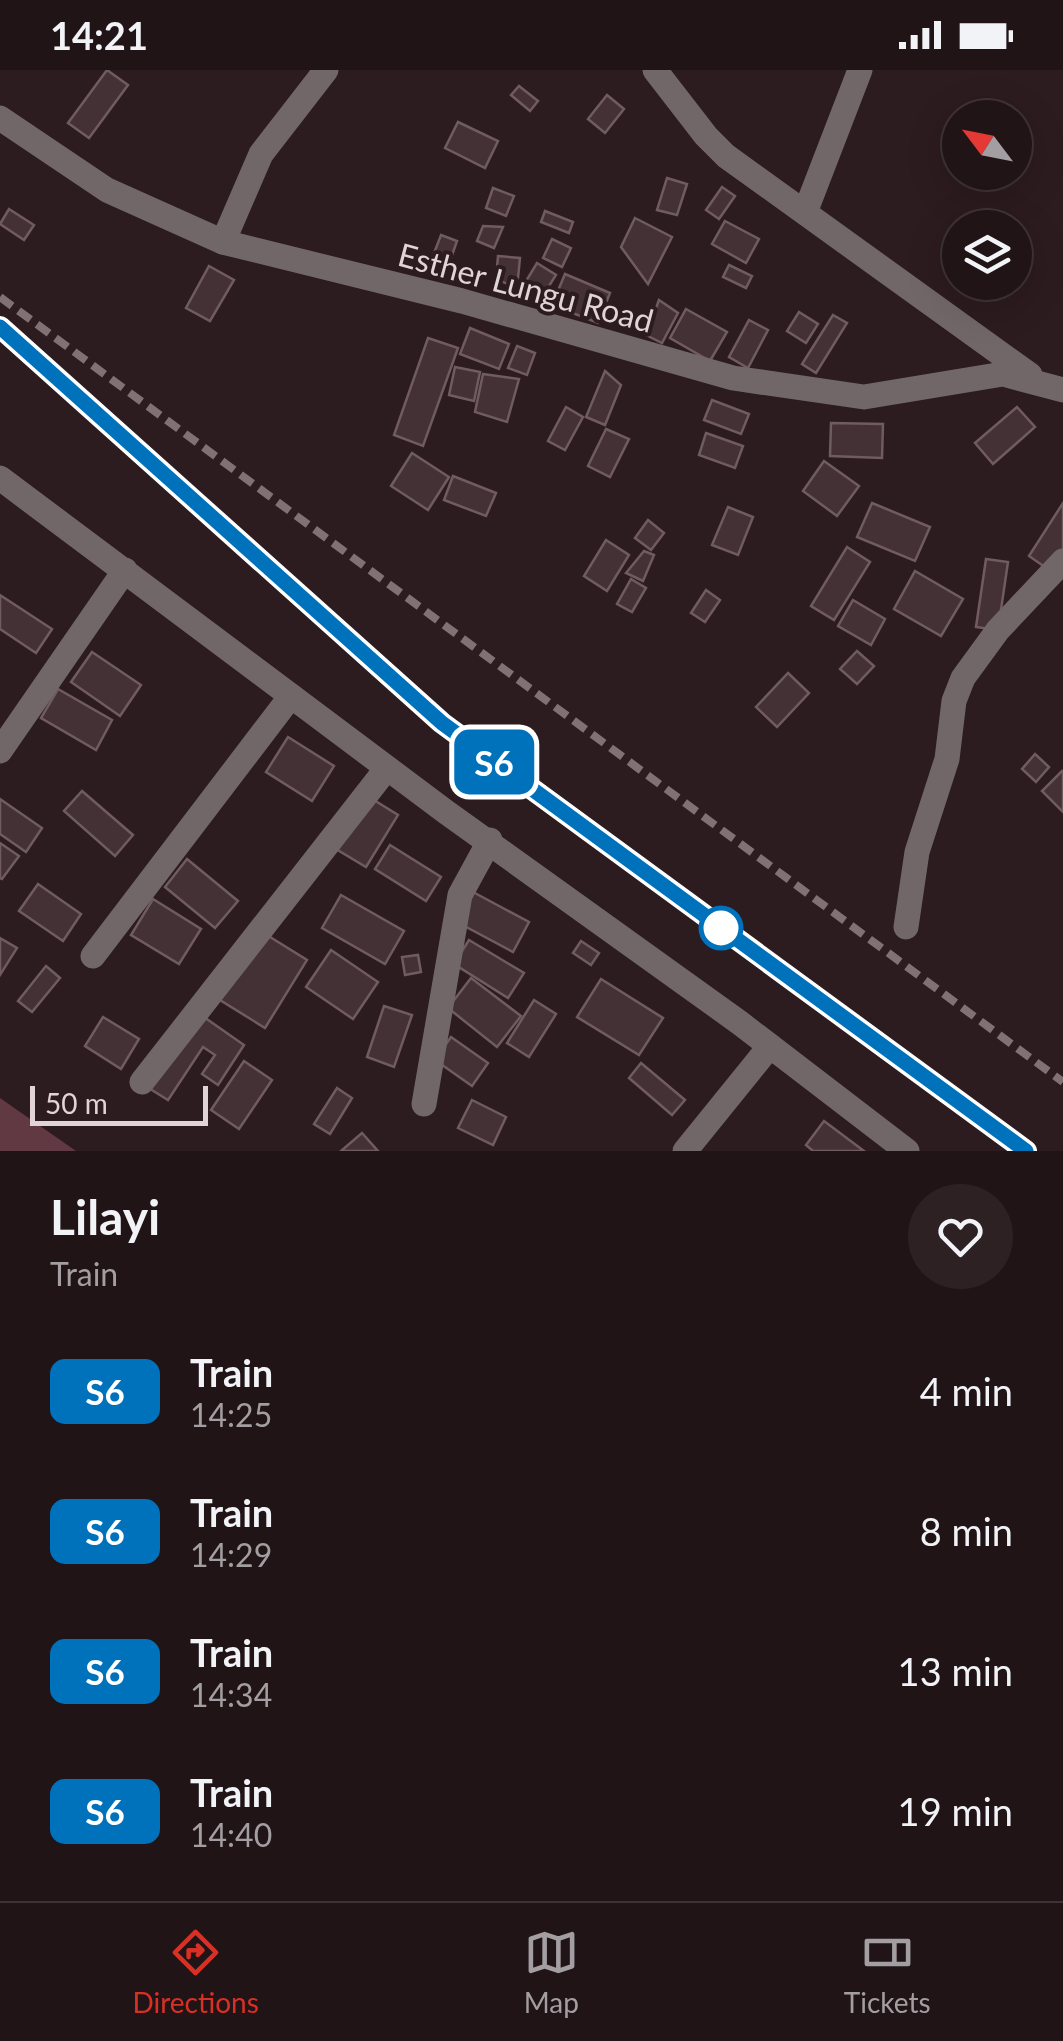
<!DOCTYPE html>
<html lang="en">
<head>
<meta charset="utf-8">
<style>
  body { margin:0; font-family:Lato,sans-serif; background:#2d2124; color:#f1f3f6; height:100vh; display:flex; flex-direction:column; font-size:38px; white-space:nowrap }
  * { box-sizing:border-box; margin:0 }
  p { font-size:32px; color:#a29ea1 }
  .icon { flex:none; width:55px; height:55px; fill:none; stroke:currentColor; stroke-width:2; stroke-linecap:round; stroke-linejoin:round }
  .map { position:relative; height:1081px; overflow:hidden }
  .drawer { display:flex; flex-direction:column; background:#211417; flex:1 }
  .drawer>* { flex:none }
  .badge { padding:0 20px; border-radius:15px; font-size:35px; line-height:65px }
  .needle { width:65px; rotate:302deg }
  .controls { position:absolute; left:942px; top:30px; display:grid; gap:20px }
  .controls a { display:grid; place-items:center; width:90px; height:90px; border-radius:50%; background:#211417; box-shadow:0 10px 40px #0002,0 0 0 2px #3e3336; font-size:50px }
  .scale { position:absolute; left:30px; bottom:25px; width:178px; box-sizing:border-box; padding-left:10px; border:5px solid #e0d4d6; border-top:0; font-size:28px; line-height:35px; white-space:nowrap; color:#e0d4d6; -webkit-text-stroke:8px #2c1b1f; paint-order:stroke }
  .map>.badge { position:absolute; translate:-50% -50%; box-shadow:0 0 0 5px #fff }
  .round { display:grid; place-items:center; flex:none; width:105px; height:105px; border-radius:52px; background:#2d2124 }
  .head { display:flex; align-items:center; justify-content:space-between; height:170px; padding:0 50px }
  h1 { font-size:48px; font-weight:700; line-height:75px }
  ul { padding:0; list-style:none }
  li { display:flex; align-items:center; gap:30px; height:140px; padding:0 50px }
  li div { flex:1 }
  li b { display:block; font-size:38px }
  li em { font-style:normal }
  li .badge { min-width:110px; font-weight:700; text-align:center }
  .status { display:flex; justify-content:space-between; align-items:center; height:70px; padding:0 50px; background:#211417; direction:ltr }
  .status svg { height:28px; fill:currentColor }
  .tab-bar { display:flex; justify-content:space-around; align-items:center; height:140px; border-top:2px solid #3e3336; background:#211417; font-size:28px; color:#a29ea1 }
  .tab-bar a { display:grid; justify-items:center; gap:5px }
  .tab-bar .current { color:#d93025 }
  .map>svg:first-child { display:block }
</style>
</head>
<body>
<div class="status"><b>14:21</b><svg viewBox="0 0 49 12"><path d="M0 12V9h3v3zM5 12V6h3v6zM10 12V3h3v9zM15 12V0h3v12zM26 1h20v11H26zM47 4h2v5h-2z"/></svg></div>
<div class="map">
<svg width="1063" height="1081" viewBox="0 0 1063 1081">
  <rect width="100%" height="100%" fill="#2c1b1f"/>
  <!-- green -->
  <path fill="#613943" d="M0,1028L76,1081H0Z"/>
  <!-- building -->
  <g fill="#443135" stroke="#705b5f" stroke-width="2.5">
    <path d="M107,0L128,15L89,68L68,53Z"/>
    <path d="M519,16L538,31L530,41L511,25Z"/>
    <path d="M607,25L624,39L605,63L588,49Z"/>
    <path d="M458,52L498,71L485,98L445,78Z"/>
    <path d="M667,108L687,114L677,145L657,140Z"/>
    <path d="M722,117L735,126L719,149L706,140Z"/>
    <path d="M493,118L514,126L506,146L486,138Z"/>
    <path d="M9,139L34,155L24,170L0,154Z"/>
    <path d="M545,141L573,152L569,163L541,152Z"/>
    <path d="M635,148L672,167L648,214L621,177Z"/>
    <path d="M725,151L759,169L746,193L712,174Z"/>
    <path d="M483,156L503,157L494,178L477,171Z"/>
    <path d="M441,165L457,171L448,197L431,191Z"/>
    <path d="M552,169L571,178L562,197L543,188Z"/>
    <path d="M498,186L520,188L517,218L496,209Z"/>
    <path d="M537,193L556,205L542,227L523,216Z"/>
    <path d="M729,195L752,206L746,218L723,207Z"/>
    <path d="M209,196L234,210L210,251L186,238Z"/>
    <path d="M565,204L610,223L598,253L552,235Z"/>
    <path d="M659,230L678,243L662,273L646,265Z"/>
    <path d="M686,239L727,262L710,291L670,268Z"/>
    <path d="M799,242L818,254L806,273L787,261Z"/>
    <path d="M833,245L847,253L816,303L802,294Z"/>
    <path d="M749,250L768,260L748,298L729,287Z"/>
    <path d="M470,258L509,274L499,299L460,284Z"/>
    <path d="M428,268L458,278L423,376L394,365Z"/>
    <path d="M517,276L535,283L527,305L508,298Z"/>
    <path d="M455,297L480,302L474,331L449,325Z"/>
    <path d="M605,301L621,315L605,355L586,347Z"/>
    <path d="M483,304L519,309L507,352L475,342Z"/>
    <path d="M712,330L749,344L741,364L704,350Z"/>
    <path d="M566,337L583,347L565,380L548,371Z"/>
    <path d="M1017,337L1035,357L993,394L975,373Z"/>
    <path d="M831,353L883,354L882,388L830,386Z"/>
    <path d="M606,359L629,369L610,407L588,396Z"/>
    <path d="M706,363L743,376L735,398L699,385Z"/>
    <path d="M412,383L449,407L428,440L391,416Z"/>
    <path d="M824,391L859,416L837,446L803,421Z"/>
    <path d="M453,406L496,423L486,446L444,430Z"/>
    <path d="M872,433L930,457L915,491L857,467Z"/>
    <path d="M1063,433V485L1052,502L1029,486Z"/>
    <path d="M728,437L753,447L738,485L712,475Z"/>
    <path d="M648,450L664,463L651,480L635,468Z"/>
    <path d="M606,470L629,485L607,521L584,506Z"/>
    <path d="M847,477L870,492L834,550L811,536Z"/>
    <path d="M644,481L654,485L643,511L626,503Z"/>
    <path d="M986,489L1008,492L998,560L976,557Z"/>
    <path d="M915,501L963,529L941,566L894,539Z"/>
    <path d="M631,509L646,518L632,542L617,534Z"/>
    <path d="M706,520L720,530L705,552L691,543Z"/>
    <path d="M0,525L52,559L36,583L0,559Z"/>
    <path d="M853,530L885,549L871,575L838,556Z"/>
    <path d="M857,581L874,596L857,614L840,599Z"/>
    <path d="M92,582L141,615L120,646L71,612Z"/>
    <path d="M788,603L809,623L777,657L756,637Z"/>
    <path d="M58,619L112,650L96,680L41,648Z"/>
    <path d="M288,667L334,696L312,731L266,702Z"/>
    <path d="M1035,684L1049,697L1036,712L1022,699Z"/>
    <path d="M1062,701L1063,702V742L1042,721Z"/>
    <path d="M82,721L133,765L115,786L64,741Z"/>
    <path d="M369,727L398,745L366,797L336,779Z"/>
    <path d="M0,729L42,758L26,782L0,764Z"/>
    <path d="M0,773L19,786L2,809L0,808Z"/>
    <path d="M390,775L441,807L426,831L375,799Z"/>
    <path d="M187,789L238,831L215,858L165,817Z"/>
    <path d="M38,814L81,844L63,871L19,841Z"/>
    <path d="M473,822L529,852L513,882L457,852Z"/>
    <path d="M341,825L404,861L385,894L322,858Z"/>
    <path d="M153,829L201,859L179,894L131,865Z"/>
    <path d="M262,862L307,890L265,958L220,930Z"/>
    <path d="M0,868L17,878L0,905Z"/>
    <path d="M469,870L524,903L508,928L454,894Z"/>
    <path d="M581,871L599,883L591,895L573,883Z"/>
    <path d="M331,880L378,912L353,949L306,917Z"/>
    <path d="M418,885L421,902L405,905L402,887Z"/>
    <path d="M46,896L60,908L32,942L18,931Z"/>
    <path d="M471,908L521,946L497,977L448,938Z"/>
    <path d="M601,909L663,948L639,985L577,947Z"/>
    <path d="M534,930L556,944L529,987L507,973Z"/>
    <path d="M384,936L412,945L394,997L367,987Z"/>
    <path d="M201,945L244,975L218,1015L202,1004L215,985L203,977L168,1030L147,1017Z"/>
    <path d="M103,947L139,969L121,999L85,976Z"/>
    <path d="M451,967L488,993L472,1016L435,990Z"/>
    <path d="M244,991L272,1010L239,1059L211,1040Z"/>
    <path d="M641,993L685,1030L672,1045L629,1008Z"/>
    <path d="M337,1018L352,1028L330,1064L314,1054Z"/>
    <path d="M472,1030L506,1047L493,1075L458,1058Z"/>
    <path d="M824,1051L864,1081H813L806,1075Z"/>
    <path d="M362,1063L378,1081H341Z"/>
  </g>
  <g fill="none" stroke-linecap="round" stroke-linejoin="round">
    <!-- minor -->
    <g stroke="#716769" stroke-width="25">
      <path d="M655,0L706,66L726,86L1030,305"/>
      <path d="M0,48L107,120L223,172L462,231L733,308L864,327L1003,304L1063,320"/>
      <path d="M806,140L860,0"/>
      <path d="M223,172L261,84L326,0"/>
      <path d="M0,408L446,742L740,953L907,1081"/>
      <path d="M0,681L125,500"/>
      <path d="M906,857L917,782L947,689L954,631L963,608L998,560L1063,491"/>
      <path d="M93,886L291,626"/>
      <path d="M142,1012L387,698"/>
      <path d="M424,1034L460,825L490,770"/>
      <path d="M685,1081L770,976"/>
    </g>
    <!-- rail -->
    <g stroke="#7f7174" stroke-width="8" stroke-dasharray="15 8" stroke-linecap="butt">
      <path d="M0,227L1063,1012"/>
      <path d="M0,257L441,653L1026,1081"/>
    </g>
  </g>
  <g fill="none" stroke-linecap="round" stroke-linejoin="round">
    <!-- line casing -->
    <g stroke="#fff" stroke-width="22">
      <path id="line" d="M0,257L442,653L1026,1081"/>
    </g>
    <!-- line -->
    <use href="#line" stroke="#0072bc" stroke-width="15"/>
  </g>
  <!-- markers -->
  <circle fill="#fff" stroke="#0072bc" stroke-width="5" cx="721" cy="858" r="20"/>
  <g text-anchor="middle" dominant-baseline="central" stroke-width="8" stroke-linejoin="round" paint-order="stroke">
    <!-- street labels -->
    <g font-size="32" fill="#e0d4d6" stroke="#2c1b1f">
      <text transform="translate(526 217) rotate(15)">Esther Lungu Road</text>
    </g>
  </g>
</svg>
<div class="controls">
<a><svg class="needle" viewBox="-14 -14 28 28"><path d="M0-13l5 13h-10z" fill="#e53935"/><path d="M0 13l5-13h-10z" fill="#a29ea1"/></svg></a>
<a><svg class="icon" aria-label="layers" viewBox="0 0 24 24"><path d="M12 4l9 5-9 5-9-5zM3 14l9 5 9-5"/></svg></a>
</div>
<div class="scale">50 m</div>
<b class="badge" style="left:494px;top:692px;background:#0072bc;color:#fff">S6</b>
</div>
<section class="drawer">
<div class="head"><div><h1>Lilayi</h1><p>Train</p></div><a class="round"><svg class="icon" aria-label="heart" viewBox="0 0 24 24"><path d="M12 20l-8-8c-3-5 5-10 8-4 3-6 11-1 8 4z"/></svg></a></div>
<ul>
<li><span class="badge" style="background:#0072bc;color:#fff">S6</span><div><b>Train</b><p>14:25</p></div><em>4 min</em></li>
<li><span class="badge" style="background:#0072bc;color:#fff">S6</span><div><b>Train</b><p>14:29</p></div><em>8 min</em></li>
<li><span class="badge" style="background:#0072bc;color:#fff">S6</span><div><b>Train</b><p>14:34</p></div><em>13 min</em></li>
<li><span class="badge" style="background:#0072bc;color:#fff">S6</span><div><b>Train</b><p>14:40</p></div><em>19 min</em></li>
</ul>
</section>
<nav class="tab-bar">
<a class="current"><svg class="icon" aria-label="directions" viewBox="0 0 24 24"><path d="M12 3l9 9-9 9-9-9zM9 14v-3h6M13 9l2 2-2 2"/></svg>Directions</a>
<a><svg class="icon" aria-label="map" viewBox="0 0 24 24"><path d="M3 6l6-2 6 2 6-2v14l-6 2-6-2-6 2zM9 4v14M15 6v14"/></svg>Map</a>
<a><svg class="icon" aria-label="tickets" viewBox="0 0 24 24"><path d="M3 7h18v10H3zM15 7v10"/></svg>Tickets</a>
</nav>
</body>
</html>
